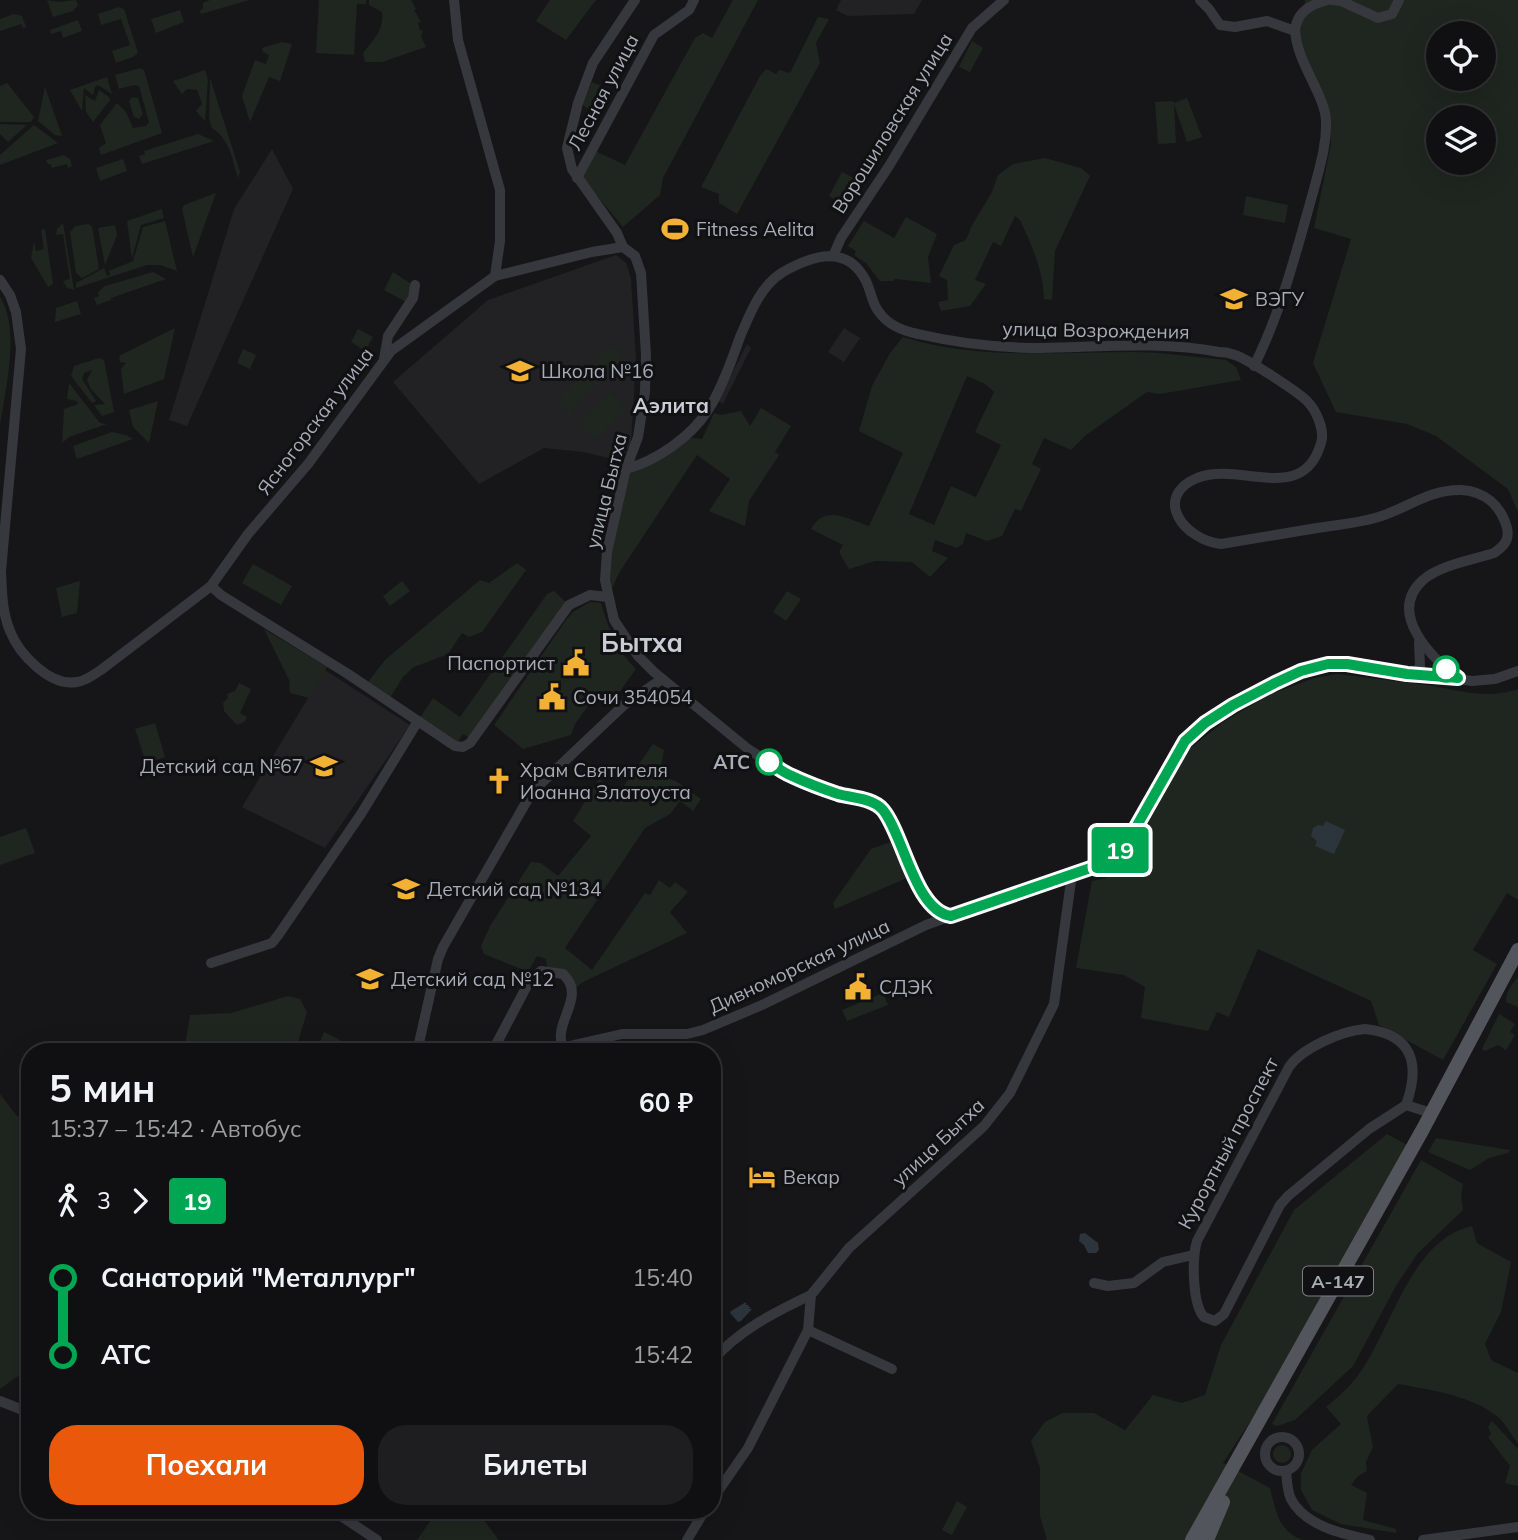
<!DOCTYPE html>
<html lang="ru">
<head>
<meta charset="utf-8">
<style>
  body { margin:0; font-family:Mulish,sans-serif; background:#1e1e20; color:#f1f3f6; height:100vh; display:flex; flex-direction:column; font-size:26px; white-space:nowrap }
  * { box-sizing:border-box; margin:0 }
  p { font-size:23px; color:#9c9d9f }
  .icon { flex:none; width:38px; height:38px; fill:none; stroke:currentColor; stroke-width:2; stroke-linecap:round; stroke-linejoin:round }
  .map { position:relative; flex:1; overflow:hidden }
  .details { position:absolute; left:21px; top:1043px; width:700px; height:476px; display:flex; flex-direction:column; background:#101012; border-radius:28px; box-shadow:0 7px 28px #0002,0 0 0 2px #303032 }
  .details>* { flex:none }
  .badge { padding:0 14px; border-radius:5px; font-size:24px; line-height:46px }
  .tools { position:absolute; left:1426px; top:21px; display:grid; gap:14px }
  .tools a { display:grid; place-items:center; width:70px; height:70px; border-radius:50%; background:#101012; box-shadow:0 7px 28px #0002,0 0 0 2px #303032; font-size:35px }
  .map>.badge { position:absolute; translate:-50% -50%; box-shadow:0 0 0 4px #fff }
  .legs { display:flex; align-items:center; gap:10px; height:77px; padding:0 28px; font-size:23px }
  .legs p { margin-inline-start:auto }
  .headline { display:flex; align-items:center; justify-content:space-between; height:119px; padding:0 28px }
  h1 { font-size:38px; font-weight:700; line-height:52px }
  .action { display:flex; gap:14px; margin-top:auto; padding:14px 28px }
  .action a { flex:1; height:80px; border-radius:28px; background:#ea580c; color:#fff; font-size:28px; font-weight:700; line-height:80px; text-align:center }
  .action a+a { background:#1e1e20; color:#f1f3f6 }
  ul { padding:0 28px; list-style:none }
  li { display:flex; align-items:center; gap:24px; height:77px; font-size:26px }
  li i { display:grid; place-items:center; width:10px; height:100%; margin:0 9px; background:currentColor }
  li i::after { content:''; width:18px; height:18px; margin:-9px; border:5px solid; border-radius:50%; background:#101012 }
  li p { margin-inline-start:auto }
  li:first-child i { background:linear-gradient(#0000 50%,currentColor 0) }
  li:last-child i { background:linear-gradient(currentColor 50%,#0000 0) }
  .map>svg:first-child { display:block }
</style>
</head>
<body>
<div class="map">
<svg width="1518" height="1540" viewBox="0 0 1518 1540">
  <rect width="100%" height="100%" fill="#161618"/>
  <!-- built -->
  <g fill="#222225">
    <path d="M841,0H922L914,14L848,16L836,10Z"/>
    <path d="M272,149L293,189L187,426L169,420L234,209Z"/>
    <path d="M616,255L626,263L631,278L636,360L631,443L621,461L583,452L544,448L479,484L393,382L488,300Z"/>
    <path d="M844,328L860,338L844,362L828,352Z"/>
    <path d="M747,344L751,348L723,404L718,401Z"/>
    <path d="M325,670L410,725L325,848L242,807Z"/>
  </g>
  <!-- green -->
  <g fill="#1e261f" fill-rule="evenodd">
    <path d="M47,0L58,2L76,0L78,5L73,11L53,17Z"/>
    <path d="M210,0H249L201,14L200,10L203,9V3Z"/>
    <path d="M319,0H366V4H357L354,55L316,53Z"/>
    <path d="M369,0H411L416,9L414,10L421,22L418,23L420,30L423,31L421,36L426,47L382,62H365L363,53C374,39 384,30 382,12L369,5Z"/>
    <path d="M550,0H596L566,40L536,21Z"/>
    <path d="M733,0H758L663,178L660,195L623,227L579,174L591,149L625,165L695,38L703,33L712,38Z"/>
    <path d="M1305,0H1518V512L1508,489L1436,436L1407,424L1336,412L1313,363L1351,239L1314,228L1331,144L1330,118L1298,51ZM1438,33H1484V79H1438ZM1438,117H1484V163H1438Z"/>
    <path d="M119,7L124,9L138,53L133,57L116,63L112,51L130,45L121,19L101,25L98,14Z"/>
    <path d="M180,10L184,22L156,33L151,19Z"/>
    <path d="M14,14L22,16L26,27L23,28L21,24L0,31V19Z"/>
    <path d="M818,17L829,19L816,43L820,63L737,214L719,203V194L701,187L760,76L766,69L776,74L779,70L790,73Z"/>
    <path d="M78,20L82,31L63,38L61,31L51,34L50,30Z"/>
    <path d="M972,41L983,48L970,72L959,67Z"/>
    <path d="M282,42L292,44L280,81L269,77L250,122L242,96L255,60L266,64L269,55L263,52L262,48Z"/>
    <path d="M140,68L144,70L162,133L101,155L99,148L106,143L100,125L117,103L126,112L133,128L146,126L149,122L139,86L134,85L119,89L115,75Z"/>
    <path d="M205,70L208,80L205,121L196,111L202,104L197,90L187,89L182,94L173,81Z"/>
    <path d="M107,77L112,94L98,85L95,87L93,95L84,88L82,111L70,90Z"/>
    <path d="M210,78L240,172L238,178C232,158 230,140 212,128L209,119Z"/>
    <path d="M592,82L609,89L595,116L582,104Z"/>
    <path d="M7,83L34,117L31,122H0V86Z"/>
    <path d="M45,87L62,136L55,135L38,121Z"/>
    <path d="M99,90L109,97L110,100L93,122L86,112L85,95L95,101Z"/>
    <path d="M132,97L138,98L143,114L139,119L134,117L129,101Z"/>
    <path d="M1187,98L1202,137L1187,142L1174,104L1176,143L1158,144L1155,102L1173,101L1174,103Z"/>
    <path d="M0,124L27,125L8,142L0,134Z"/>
    <path d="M34,125L58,143L0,165V155Z"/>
    <path d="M198,134L214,141L142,164L139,156L145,154L144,151Z"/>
    <path d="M64,155L70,159L72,166L68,168L67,164L52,168L50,164H48L46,160Z"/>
    <path d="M1045,158L1081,168L1090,176L1055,251L1052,300L1044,299C1043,270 1032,246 1020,220L1015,216L1001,246L993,242L975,280L986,284L970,306L941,311L938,302L948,300L947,280L939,276L954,245L966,240L971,227L992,192L998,175L1013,164Z"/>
    <path d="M123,159L127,171L100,181L96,168Z"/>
    <path d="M842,172L856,179L842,204L829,196Z"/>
    <path d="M216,193L193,257L182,209L184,205Z"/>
    <path d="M1246,196L1288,205L1285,223L1243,215Z"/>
    <path d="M162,209L164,218L141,225L132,259L127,221Z"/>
    <path d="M906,217L937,234L928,257L931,283L895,279L893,281H880L866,263L854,255L856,251L848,246L864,221L894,238Z"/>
    <path d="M165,221L177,271L160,265H147L76,288V283L104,268L107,276L110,275L109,271L133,261L143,227Z"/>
    <path d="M63,223L74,290L67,288L63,281L70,279L63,234L56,235L57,229Z"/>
    <path d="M88,224L92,226L99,269L82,278L76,273L70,232L75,226Z"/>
    <path d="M115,225L117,235L105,265L98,228Z"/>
    <path d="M45,229L53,284L48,287L31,258L34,241L36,251L44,249L41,230Z"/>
    <path d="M153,272L166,279L111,298V300L97,305L94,298L99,296L98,292L105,286Z"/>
    <path d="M393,272L410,283V296L406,302L384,290Z"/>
    <path d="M0,297C21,330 5,389 0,426Z"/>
    <path d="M77,301L81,314L55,322L56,308Z"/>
    <path d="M175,328L164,379L124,394L121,369L126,363L120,362L119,356Z"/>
    <path d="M358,329L373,337L365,351L351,342Z"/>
    <path d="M903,337C974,360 1057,352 1131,352C1162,352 1195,357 1226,360L1236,367L1241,380L1160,394L1147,392L1086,435L1071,450L1044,438L1032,464L1041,469L1021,511L1015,509L1002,536L987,541L966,533L963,544L957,548L935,540L932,551L948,558L930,577L912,562L875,561L849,569L839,552L843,545L811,529C825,503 849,520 869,526L903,453L859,431L872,386L890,353ZM967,376L985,384L994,392L975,432L1001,445L976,497L951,486L934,525L909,514Z"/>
    <path d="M611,346L623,358L597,385L584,373Z"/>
    <path d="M243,349L256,355L250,369L237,363Z"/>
    <path d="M99,358L104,360L114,412L102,416L94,405L105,404L90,388L87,380L92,370L84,373L82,379L96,401L92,403L71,376L74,366Z"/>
    <path d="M583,375L595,387L569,414L556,401Z"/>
    <path d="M69,383L100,423L107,424L69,437L62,443L64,409L78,404L77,401L67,399Z"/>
    <path d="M610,392L626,409L595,439L579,422Z"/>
    <path d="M158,401L149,443L133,427L129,410Z"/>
    <path d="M761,408L791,426L775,452L779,455L749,501L745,526L709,511L730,479L697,455L619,573L608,597L605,580L626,469L683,437L702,439L714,413L720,415L741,411L750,426Z"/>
    <path d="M112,432L126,435L133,439L77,459L73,446Z"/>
    <path d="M517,563L526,570L482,632L469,637L462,633L448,654L414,667L403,677L388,701L365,686L385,660L480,580L489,583Z"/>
    <path d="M253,564L292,586L281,605L242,583Z"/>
    <path d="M80,581L77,613L62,617L56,588Z"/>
    <path d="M402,581L410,591L390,606L383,596Z"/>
    <path d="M554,591L569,605L473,740L463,734L455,746L418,721L433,698L460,717L547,594Z"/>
    <path d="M787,591L801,599L786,621L773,612Z"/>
    <path d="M590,602L601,603C608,627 617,651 636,669L610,705L595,696L575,724L571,735L523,749L494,725L566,620L573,612Z"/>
    <path d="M264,629L327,667L309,698L290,693L289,680Z"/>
    <path d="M1338,674C1367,678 1397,681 1426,685C1459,690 1486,700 1518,689V900L1507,893L1473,950L1497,964L1443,1060L1379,1025L1371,1001L1258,949L1229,1017L1217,1012L1208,1031L1141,1018L1145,987L1124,975L1076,968L1092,881L1106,878L1121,868L1185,752L1225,721L1269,695L1314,678Z"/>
    <path d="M239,683L251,689L240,713L247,717L244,722L237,725L224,711L223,703L228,698L227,694L235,691Z"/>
    <path d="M155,723L165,757L146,763L135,729Z"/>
    <path d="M653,744L664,750L659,776L676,781L701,799L693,811L680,801L670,814L645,828L565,948L592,970L645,893L650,895L659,880L670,888L675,882L688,892L670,912L687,933L583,982L573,990L570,983L547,970L546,959L537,956L528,972L484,954L481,946L490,926L531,862L541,863L558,876L591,836L573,821L599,779L619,793Z"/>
    <path d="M26,828L35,853L0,865V837Z"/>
    <path d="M899,839L914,875L835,909L833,903L871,849Z"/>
    <path d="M1518,977V1007L1506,1002C1506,991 1511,986 1518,977Z"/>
    <path d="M883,993L888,1005L847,1021L842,1010Z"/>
    <path d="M288,996L300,999L307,1012L295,1052H184L190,1015L231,1013Z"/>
    <path d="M1499,1014L1515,1024L1510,1032L1515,1035L1506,1050L1498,1045L1485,1051L1482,1049Z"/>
    <path d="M324,1032L340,1040L336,1052H316Z"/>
    <path d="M0,1094L17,1116L30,1122V1371H25L0,1389Z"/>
    <path d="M1387,1134L1407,1145L1280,1376L1223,1463L1270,1488C1276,1511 1278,1531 1303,1540H1047L1040,1516V1468L1031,1441L1045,1422L1062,1413H1094L1125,1430L1153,1395L1182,1403L1205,1395L1221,1345L1294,1210Z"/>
    <path d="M1436,1138L1510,1150L1508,1153L1489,1158L1470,1170L1428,1152Z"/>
    <path d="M1421,1160L1463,1184L1461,1197L1463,1210L1418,1253L1397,1284L1353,1366L1295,1420L1277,1426L1272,1424Z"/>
    <path d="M1472,1226L1477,1243L1511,1262L1501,1312L1485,1344L1491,1360L1518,1373V1443C1511,1435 1505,1423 1498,1417C1471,1395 1430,1390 1398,1384L1367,1416L1373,1447L1366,1462L1367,1471L1358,1476L1351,1485L1367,1493L1363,1520L1396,1529V1533L1341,1524L1312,1510L1301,1490V1473L1312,1450L1341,1424L1326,1407C1341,1395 1353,1384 1363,1368C1393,1323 1413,1239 1472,1226Z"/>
    <path d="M1492,1421L1518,1449V1486L1505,1483L1510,1466L1488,1437L1491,1434L1488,1427Z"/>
    <circle cx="1282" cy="1454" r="9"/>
    <path d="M957,1501L967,1507L952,1535L942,1530Z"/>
    <path d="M438,1510H476L499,1540H417Z"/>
  </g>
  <!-- water -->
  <g fill="#2c353c">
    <path d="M1326,821L1345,830L1334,854L1315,846L1317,841L1311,836L1313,828L1318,825L1323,826Z"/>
    <path d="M1085,1233L1098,1243L1099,1250L1096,1253H1088L1084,1245L1079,1241L1080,1234Z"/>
    <path d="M746,1302V1305H749L748,1307H751L749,1309H752L741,1321L738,1322L730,1313L731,1311Z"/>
  </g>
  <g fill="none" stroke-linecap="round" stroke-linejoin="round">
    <!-- minor -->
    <g stroke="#37383d" stroke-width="10">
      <path d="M454,0L458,40L500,190V241L495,276"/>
      <path d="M635,0L593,63L578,103L567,148L572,169L617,233L623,247L635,256L641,273L646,355L645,392L638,437L626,469L607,552L605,580L614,620L638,656L654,672L748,749L790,776L837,793L878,805L889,819L914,875L927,900L937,911L951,916L1102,864L1115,855L1127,843L1185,741L1205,723L1233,705L1301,671L1328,664H1347L1472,681L1495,679L1518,671"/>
      <path d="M1200,0L1209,9L1220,25L1235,27L1267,21L1295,31"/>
      <path d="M1332,0L1341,1L1378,18L1392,14L1399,0"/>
      <path d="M577,178L654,35L689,10L694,0"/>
      <path d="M834,254L841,238L889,166L972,28L1004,0"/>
      <path d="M0,280L10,295L16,312L21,349L1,571C2,592 2,612 10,631C19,654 50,687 77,682C86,681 94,674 101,670L211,586L248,534L308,464L391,351L495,276L592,252L623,247"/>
      <path d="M384,359L388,336L413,298L415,285"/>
      <path d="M1254,366C1282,310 1297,249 1314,189C1320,166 1327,144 1326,120C1324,82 1257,17 1328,0"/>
      <path d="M626,469C656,461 691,437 708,410C719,394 733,357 740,337C750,314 760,286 783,272C813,255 847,244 866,281C871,291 872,304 879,312C888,325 903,331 918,334C957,343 1002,348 1042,348C1101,347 1160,341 1219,352C1224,352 1230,353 1235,355C1249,360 1297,391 1307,401C1317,411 1325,431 1321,443C1303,506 1241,461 1197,478C1152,497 1184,540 1221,544C1251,539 1281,534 1311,529C1333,525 1354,524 1375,518C1405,510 1429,489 1461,490C1484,491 1501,505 1507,528C1510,540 1503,547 1494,553C1472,560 1440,565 1423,580C1386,613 1432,658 1458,678"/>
      <path d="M211,586L221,595L348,674L455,746L463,747L470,743L569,605L590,595L608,597"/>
      <path d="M1407,674L1416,671L1420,667L1419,642"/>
      <path d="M211,963L272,943L279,934L361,814L418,721"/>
      <path d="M1365,1029C1412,1034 1421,1063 1406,1105L1369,1129L1288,1196L1280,1205L1224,1314L1215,1321L1204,1317C1192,1304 1192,1258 1197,1241L1289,1067C1302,1048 1341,1031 1365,1029Z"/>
      <path d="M417,1052L438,959L443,947L532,792L624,705L662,679"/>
      <path d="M492,1052L529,982L541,971L563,974C587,996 554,1021 562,1045L565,1047L622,1034H687L703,1030L762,1005L926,925L951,916"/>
      <path d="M1406,1105L1431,1113"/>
      <path d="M1094,1283L1108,1286L1134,1283L1163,1262L1193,1255"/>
      <path d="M808,1330L892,1369"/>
      <path d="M712,1361C739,1330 775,1312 811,1295"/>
      <path d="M0,1401L30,1413"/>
      <circle cx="1282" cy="1454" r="17"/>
      <path d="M1286,1471C1287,1480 1287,1491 1291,1499C1305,1526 1343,1534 1370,1540"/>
      <path d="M712,1500L748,1448L808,1330L811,1295L849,1248L984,1126L1010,1093L1054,1004L1072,874"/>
      <path d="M332,1510L377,1540"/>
      <path d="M687,1540L705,1510"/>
      <path d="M1423,1540L1518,1527"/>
    </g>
    <!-- major -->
    <g stroke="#53555c" stroke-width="14">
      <path d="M1192,1540L1423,1129L1518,950"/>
      <path d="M1207,1540L1223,1502"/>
    </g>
  </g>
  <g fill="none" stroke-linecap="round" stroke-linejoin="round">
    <!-- line-1 casing -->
    <g stroke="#fff" stroke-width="16">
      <path id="line-1" d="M769,762C776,767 784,773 792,776C807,783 823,789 838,794C852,798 873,798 883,810C904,836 915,911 951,916L1102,864L1127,843L1185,741L1205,723L1233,705L1275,683L1301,671L1328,664H1347L1407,674L1458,678L1446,669"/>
    </g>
    <!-- line-1 -->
    <use href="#line-1" stroke="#00a651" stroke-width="10"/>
  </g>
  <!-- icons -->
  <defs>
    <g id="stadium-bare" transform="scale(2.1)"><path d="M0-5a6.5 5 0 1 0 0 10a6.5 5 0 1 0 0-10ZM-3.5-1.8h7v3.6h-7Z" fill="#f2b134" stroke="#111113" stroke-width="2.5" paint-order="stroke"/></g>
    <g id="university-bare" transform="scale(2.1)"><path d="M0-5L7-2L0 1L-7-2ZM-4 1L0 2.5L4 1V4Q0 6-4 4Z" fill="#f2b134" stroke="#111113" stroke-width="2.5" paint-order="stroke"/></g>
    <g id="school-bare" transform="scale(2.1)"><path d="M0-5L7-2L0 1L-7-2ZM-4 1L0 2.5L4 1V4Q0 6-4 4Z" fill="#f2b134" stroke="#111113" stroke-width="2.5" paint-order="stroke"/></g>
    <g id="civic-bare" transform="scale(2.1)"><path d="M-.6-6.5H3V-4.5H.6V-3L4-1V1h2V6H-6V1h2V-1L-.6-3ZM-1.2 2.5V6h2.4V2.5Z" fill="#f2b134" stroke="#111113" stroke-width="2.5" paint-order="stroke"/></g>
    <g id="church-bare" transform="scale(2.1)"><path d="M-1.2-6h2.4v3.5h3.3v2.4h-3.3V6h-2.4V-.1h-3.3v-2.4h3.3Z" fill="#f2b134" stroke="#111113" stroke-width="2.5" paint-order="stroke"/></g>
    <g id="hotel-bare" transform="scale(2.1)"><path d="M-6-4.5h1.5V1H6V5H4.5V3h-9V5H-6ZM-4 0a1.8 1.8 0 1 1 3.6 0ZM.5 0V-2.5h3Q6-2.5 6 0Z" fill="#f2b134" stroke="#111113" stroke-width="2.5" paint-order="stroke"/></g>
  </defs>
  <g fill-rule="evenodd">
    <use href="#stadium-bare" x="675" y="229"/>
    <use href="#university-bare" x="1234" y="299"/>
    <use href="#school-bare" x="520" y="371"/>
    <use href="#civic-bare" x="576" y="663"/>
    <use href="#civic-bare" x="552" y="697"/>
    <use href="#school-bare" x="324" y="766"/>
    <use href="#church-bare" x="499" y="781"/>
    <use href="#school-bare" x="406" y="889"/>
    <use href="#school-bare" x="370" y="979"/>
    <use href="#civic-bare" x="858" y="987"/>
    <use href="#hotel-bare" x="762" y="1177"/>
  </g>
  <!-- markers -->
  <g fill="#fff" stroke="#00a651" stroke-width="3.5">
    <circle cx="1446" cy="669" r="12"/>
    <circle cx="769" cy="762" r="12"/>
  </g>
  <g text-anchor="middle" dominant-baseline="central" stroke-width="6" stroke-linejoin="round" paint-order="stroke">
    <!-- shield labels -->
    <rect fill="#111113" stroke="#7b7e86" stroke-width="2" x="1303" y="1266.5" width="70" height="29" rx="5"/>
    <g font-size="18" font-weight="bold" fill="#a8adb8">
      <text x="1338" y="1281">А-147</text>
    </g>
    <!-- street labels -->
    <g font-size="19" fill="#a8adb8" stroke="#111113">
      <text transform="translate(603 92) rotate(-62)">Лесная улица</text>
      <text transform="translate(892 123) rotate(-58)">Ворошиловская улица</text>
      <text transform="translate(1096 330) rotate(1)">улица Возрождения</text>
      <text transform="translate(315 421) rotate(-53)">Ясногорская улица</text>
      <text transform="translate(606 491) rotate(-76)">улица Бытха</text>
      <text transform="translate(799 966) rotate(-25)">Дивноморская улица</text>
      <text transform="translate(938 1142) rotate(-43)">улица Бытха</text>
      <text transform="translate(1228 1143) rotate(-62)">Курортный проспект</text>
    </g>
    <!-- poi labels -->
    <g font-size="19" fill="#a8adb8" stroke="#111113" text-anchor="start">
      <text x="696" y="229">Fitness Aelita</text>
      <text x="1255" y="299">ВЭГУ</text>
      <text x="541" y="371">Школа №16</text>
      <text x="555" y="663" text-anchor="end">Паспортист</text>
      <text x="573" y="697">Сочи 354054</text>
      <text x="303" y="766" text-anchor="end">Детский сад №67</text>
      <text x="520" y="770">Храм Святителя<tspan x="520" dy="22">Иоанна Златоуста</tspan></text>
      <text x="427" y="889">Детский сад №134</text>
      <text x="391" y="979">Детский сад №12</text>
      <text x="879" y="987">СДЭК</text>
      <text x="783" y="1177">Векар</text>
    </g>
    <!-- stop labels -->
    <g font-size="19" font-weight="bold" fill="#a8adb8" stroke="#111113" text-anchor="end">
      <text x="750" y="762">АТС</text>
    </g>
    <!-- neighbourhood labels -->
    <g font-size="21" font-weight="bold" fill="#c9ccd4" stroke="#111113">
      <text x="671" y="405">Аэлита</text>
    </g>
    <!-- district labels -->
    <g font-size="26" font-weight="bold" fill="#c9ccd4" stroke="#111113">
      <text x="642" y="642">Бытха</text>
    </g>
  </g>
</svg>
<div class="tools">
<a><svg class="icon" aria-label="locate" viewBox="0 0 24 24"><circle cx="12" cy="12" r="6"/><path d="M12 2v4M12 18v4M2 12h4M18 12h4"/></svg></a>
<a><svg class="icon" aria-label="layers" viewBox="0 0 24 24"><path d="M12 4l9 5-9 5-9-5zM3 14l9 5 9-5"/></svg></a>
</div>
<b class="badge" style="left:1120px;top:850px;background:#00a651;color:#fff">19</b>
<section class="details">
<div class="headline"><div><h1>5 мин</h1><p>15:37 – 15:42 · Автобус</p></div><b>60 ₽</b></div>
<div class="legs"><svg class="icon" aria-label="walk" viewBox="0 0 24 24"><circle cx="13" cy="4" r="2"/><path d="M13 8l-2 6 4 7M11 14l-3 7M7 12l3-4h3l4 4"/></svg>3<svg class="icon" aria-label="forward" viewBox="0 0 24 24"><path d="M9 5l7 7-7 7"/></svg><b class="badge" style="background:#00a651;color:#fff">19</b></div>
<ul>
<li><i style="color:#00a651"></i><b>Санаторий &quot;Металлург&quot;</b><p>15:40</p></li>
<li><i style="color:#00a651"></i><b>АТС</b><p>15:42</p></li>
</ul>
<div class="action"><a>Поехали</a><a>Билеты</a></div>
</section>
</div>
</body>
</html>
